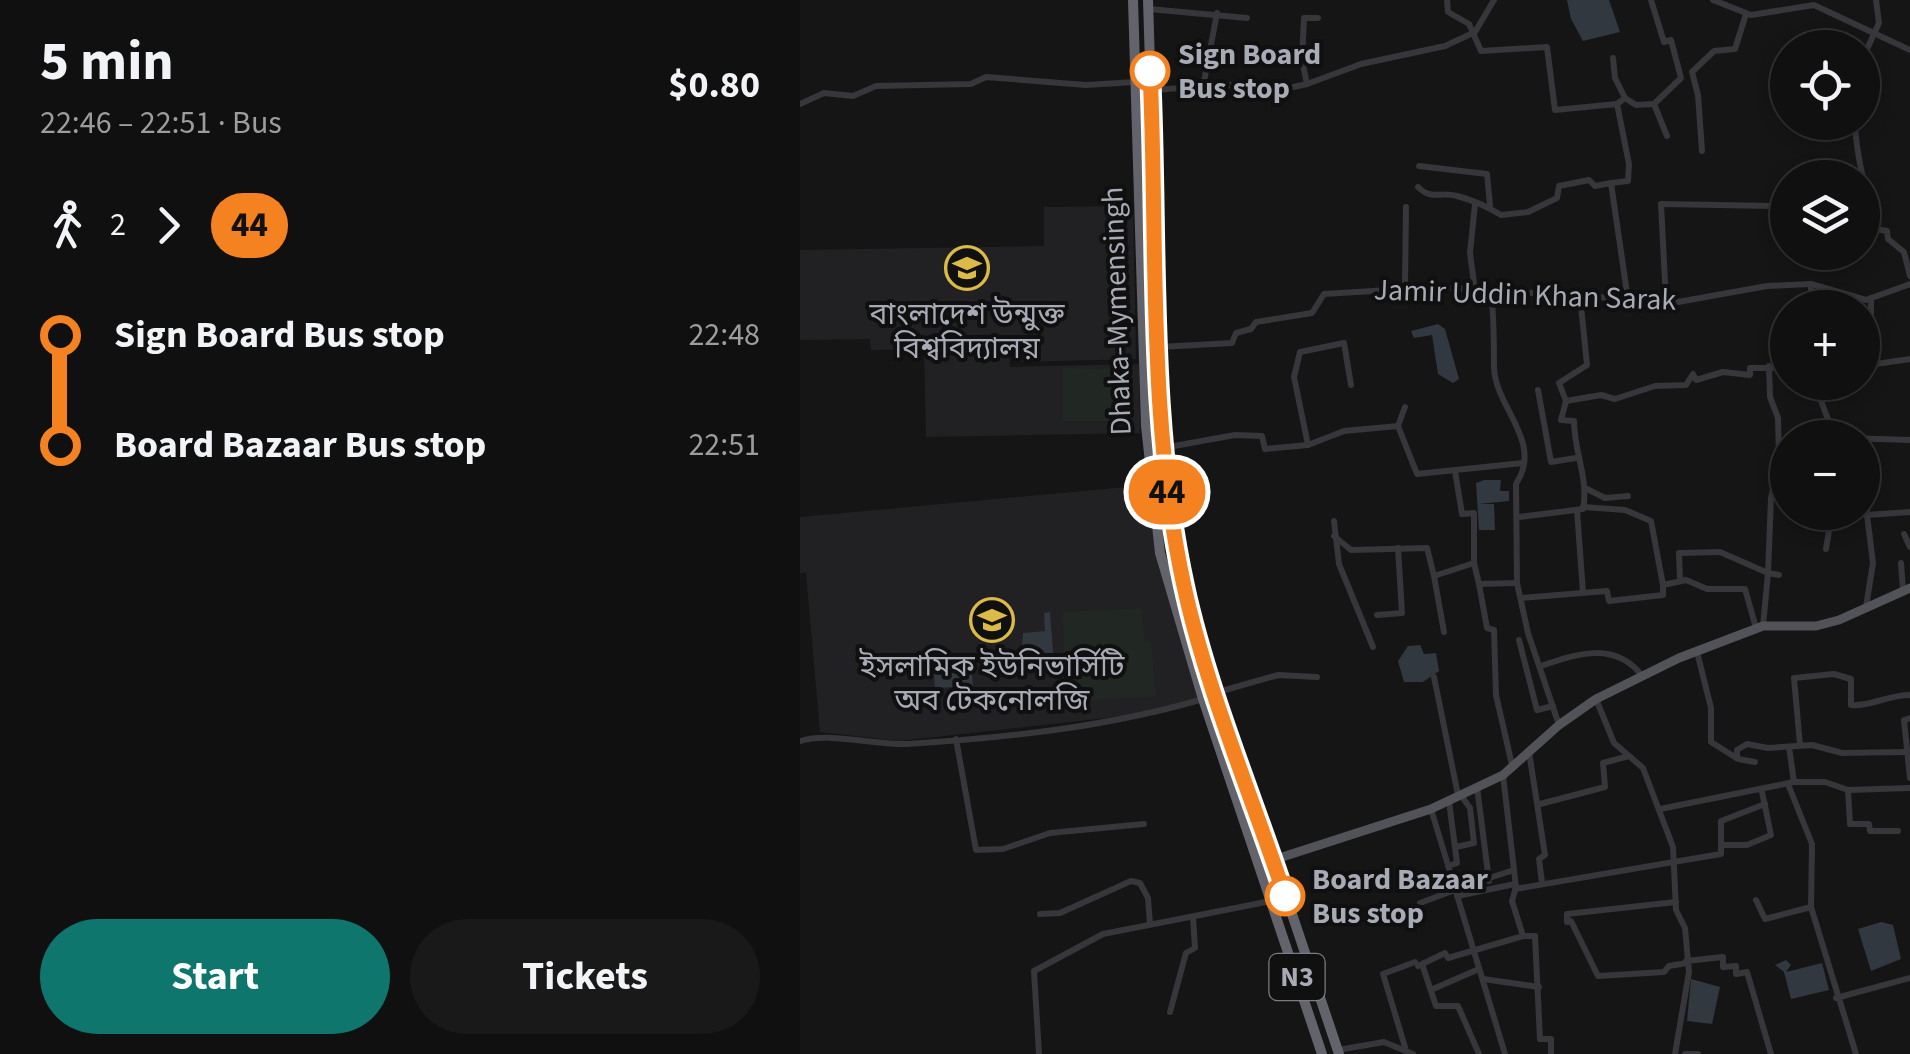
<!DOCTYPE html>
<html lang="en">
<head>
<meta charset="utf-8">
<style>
  body { margin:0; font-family:"Source Sans 3","Noto Sans Bengali",sans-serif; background:#191919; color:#f1f3f6; height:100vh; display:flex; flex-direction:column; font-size:38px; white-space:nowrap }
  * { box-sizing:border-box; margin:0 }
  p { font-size:32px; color:#9c9d9f }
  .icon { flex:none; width:55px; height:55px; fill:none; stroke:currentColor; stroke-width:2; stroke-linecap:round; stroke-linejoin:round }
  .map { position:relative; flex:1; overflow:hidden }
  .sheet { display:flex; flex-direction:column; background:#101010; width:800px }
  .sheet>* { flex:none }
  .badge { padding:0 20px; border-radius:32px; font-size:35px; line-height:65px }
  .controls { position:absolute; left:970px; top:30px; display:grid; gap:20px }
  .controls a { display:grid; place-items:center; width:110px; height:110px; border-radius:50%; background:#101010; box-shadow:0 5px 15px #0003,0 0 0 2px #303030; font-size:50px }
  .map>.badge { position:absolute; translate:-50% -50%; box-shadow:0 0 0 5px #fff }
  .legs { display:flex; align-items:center; gap:15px; height:110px; padding:0 40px; font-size:32px }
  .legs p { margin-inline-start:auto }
  .head { display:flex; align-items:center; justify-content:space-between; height:170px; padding:0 40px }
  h1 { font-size:55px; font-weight:700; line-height:75px }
  .cta { display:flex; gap:20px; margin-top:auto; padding:20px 40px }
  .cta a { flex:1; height:115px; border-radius:60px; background:#0f766e; color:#fff; font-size:40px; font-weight:700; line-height:115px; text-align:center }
  .cta a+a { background:#191919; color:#f1f3f6 }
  ul { padding:0 40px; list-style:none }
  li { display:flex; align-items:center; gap:35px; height:110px; font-size:38px }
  li i { display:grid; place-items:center; width:15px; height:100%; margin:0 12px; background:currentColor }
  li i::after { content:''; width:25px; height:25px; margin:-12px; border:8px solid; border-radius:50%; background:#101010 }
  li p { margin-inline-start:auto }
  li:first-child i { background:linear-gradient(#0000 50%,currentColor 0) }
  li:last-child i { background:linear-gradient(currentColor 50%,#0000 0) }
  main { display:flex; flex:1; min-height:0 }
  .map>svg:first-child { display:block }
</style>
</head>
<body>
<main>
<section class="sheet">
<div class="head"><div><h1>5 min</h1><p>22:46 – 22:51 · Bus</p></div><b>$0.80</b></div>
<div class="legs"><svg class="icon" aria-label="walk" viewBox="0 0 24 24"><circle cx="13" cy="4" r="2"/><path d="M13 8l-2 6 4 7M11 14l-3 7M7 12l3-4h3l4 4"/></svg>2<svg class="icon" aria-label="forward" viewBox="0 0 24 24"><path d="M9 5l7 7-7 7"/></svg><b class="badge" style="background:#f58220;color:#111">44</b></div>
<ul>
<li><i style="color:#f58220"></i><b>Sign Board Bus stop</b><p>22:48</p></li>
<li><i style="color:#f58220"></i><b>Board Bazaar Bus stop</b><p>22:51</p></li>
</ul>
<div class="cta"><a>Start</a><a>Tickets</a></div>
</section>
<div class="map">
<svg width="1110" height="1054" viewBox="0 0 1110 1054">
  <rect width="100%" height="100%" fill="#151516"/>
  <!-- built -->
  <g fill="#212123">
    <path d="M333,206L336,359L214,362L213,347L71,350L70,339L0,340V250L244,246V207Z"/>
    <path d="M209,350L210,367L339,364L340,433L126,437L124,351Z"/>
    <path d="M348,485L359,568L399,698L324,716L99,741L20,732L6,573H0V517Z"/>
  </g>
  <!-- green -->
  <g fill="#212823">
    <path d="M263,368L325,369L324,421H263Z"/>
    <path d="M342,608L344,641H351L356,696L282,701L265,683L263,612Z"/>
  </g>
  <!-- water -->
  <g fill="#31383f">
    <path d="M809,0L820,32L783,41L771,19L767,0Z"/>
    <path d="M638,324L645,329L659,379L653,383L638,374L632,335L614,338L611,331Z"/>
    <path d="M684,480H701L700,491H709V501L679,504H694L695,530H679L676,483Z"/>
    <path d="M250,612L255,677L222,649L223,633L245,631L244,613Z"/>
    <path d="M620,645L624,654L636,653L639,671L623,682H604L598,661L608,646Z"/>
    <path d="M171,658L173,686L135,688L133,660Z"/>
    <path d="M1081,922L1093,925L1101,959L1071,971L1058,929Z"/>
    <path d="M986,960L991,965L986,972L1022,963L1029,990L991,999L984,972L975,965Z"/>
    <path d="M891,979L920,987L912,1024L887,1021Z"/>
  </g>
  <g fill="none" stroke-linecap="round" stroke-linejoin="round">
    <!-- minor -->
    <g stroke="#36363b" stroke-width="6">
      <path d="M647,0L648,12L669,24L681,51L747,47L755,110L817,104"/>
      <path d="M851,0L864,42L871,40L881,78L854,104"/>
      <path d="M913,0L951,15L1014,5L1110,50"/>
      <path d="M349,9L447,18"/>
      <path d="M813,58L815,78L825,98L817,104L829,164L828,181L811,183L828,300"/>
      <path d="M1062,60L1079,23L1076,0"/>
      <path d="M507,84L502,60L504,18H518"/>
      <path d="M403,87L417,13"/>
      <path d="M351,90L431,85L479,90L507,84L561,64L645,46L675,32L694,0"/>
      <path d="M825,98L836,105L854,104L867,136"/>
      <path d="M0,104L24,93L53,96L76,86L171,84L186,77L286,85L335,82"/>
      <path d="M1055,122C1056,157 1067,195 1076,229L1087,231L1088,239L1104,252L1110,276"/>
      <path d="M902,151L898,95L892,72L914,51L935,49L946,14"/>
      <path d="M619,166L687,174L690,205"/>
      <path d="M618,187C632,201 641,191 657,196C673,200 688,207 701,215L728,212L757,198L759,186L789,180L795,186L811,183"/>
      <path d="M675,204L670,253L675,291"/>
      <path d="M1062,234L1076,229"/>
      <path d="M1011,284V308"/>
      <path d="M605,287L606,207"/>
      <path d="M691,290C694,316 694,341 694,367C695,408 744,441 716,484L717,583L728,633L759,725"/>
      <path d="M866,301L861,204L973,206L975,233L988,241"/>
      <path d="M1062,341L1071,332V298"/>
      <path d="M360,347L432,343L436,333L451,329L456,322L512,313L524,294L637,287L878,302L967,286L1011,284L1066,300L1110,284"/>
      <path d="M1062,366L1110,359"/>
      <path d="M1014,382L1035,438"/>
      <path d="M738,390L751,462L776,458"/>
      <path d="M766,401L801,395L815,399L855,386L886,385L893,374L896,380L923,372L950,375V368H988"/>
      <path d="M598,426L617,474L723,463"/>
      <path d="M1047,438L1110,440"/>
      <path d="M508,445L494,377L500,352L544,343L551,385"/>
      <path d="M363,448L435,435L462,436L465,449L508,445L544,431L598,426L605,407"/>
      <path d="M655,471L662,514L674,513V563"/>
      <path d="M1062,487L1067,490V515L1110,512"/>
      <path d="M787,489L805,498L828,496"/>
      <path d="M783,507L825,510L851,521L863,585"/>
      <path d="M777,510L783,593"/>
      <path d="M1056,512L1067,515L1073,563L1066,607"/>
      <path d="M719,517L783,509C789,479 774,452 774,421L761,420L766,401L759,383L787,365L780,296"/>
      <path d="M534,521L539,564L573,647"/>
      <path d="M1104,534L1110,547"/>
      <path d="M534,536L551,550L627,548L634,576"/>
      <path d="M1026,549L1032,512"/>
      <path d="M1101,563L1103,591"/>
      <path d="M880,580L879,553L920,552L968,573L971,498L979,459L978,418L970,397L969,366"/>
      <path d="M679,584L687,628L694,630L696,695L712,765"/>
      <path d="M721,598L807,591L809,601L863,595V585L886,580L907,589H945L956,628"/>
      <path d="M577,615L602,613L598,548"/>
      <path d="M963,626L968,573L979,575"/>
      <path d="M644,632L634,576L674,563L679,584L717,583"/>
      <path d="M719,640L737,710L753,706"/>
      <path d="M897,652L911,708V742L938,759L955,762"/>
      <path d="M741,666C779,653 816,641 843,677"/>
      <path d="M634,677L658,795"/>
      <path d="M418,692L478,675L517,677"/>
      <path d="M796,699L814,743L843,768L873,847L876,910L885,928L889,972L875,1054"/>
      <path d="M1110,718L1104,720L1110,778"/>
      <path d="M156,739L176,850L203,849L250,833L344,824"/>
      <path d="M0,741C32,732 72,745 107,744C205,738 308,727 403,699"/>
      <path d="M1000,745L994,678L1034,674L1051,679V705C1070,707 1087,695 1110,695"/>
      <path d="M989,747L994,782"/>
      <path d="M729,752L745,855L739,859L742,883"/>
      <path d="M937,758V750L947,744L968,748L1012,745L1042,753L1105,752"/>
      <path d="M703,775L716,887L712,901L723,936H735L740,1039H751V1054"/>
      <path d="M988,784L1012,844L1011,907L1056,1054"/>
      <path d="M677,787L689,881"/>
      <path d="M1048,790L1050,824H1069L1070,831H1098"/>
      <path d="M740,804L805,787L803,763L829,756"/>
      <path d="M631,809L705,1054"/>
      <path d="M860,809L994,782H1025L1048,790L1110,788"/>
      <path d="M921,845V821L965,804"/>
      <path d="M656,847L674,843L670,808L660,794"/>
      <path d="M648,866L657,863L649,801"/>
      <path d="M655,889L714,870"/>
      <path d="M715,889L903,857L921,854V845H947L971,835L962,792"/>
      <path d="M657,896L715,884"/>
      <path d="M956,900L965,919L1011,907"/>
      <path d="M876,902L767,914V922L771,921L798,976L864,972L869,966L887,963"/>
      <path d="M620,903L655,890"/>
      <path d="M240,914L260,913L331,881L340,883L348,898L350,924"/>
      <path d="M886,961L923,957V967L936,966V974L947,972L971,1054"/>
      <path d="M622,964L636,1006H658L679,1054"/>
      <path d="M618,966L645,953L648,958L723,936"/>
      <path d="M683,979L739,987"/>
      <path d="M633,989L679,969"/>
      <path d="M1036,998L1110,978"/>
      <path d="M370,1012L386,953L395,948L393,917"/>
      <path d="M605,1047L583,974L615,962"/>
      <path d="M538,1050L584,1042L613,1054"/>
      <path d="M239,1054L234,971L303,934L471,901"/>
      <path d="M885,1054H898"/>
    </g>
    <!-- major -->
    <path stroke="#525359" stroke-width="9" d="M473,860L631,809L703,775L759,725L796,699L879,658L963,626H1016L1039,620L1110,588"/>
    <!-- highway -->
    <g stroke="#63646b" stroke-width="10">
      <path d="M333,0L346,426L360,553L403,699L522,1054"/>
      <path d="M348,0L362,448L375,539L393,619L539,1054"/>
    </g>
  </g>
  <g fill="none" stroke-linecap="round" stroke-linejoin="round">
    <!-- line-1 casing -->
    <g stroke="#fff" stroke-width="22">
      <path id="line-1" d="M350,71C358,242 347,417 384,586C406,688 452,797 485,896"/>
    </g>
    <!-- line-1 -->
    <use href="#line-1" stroke="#f58220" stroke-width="15"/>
  </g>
  <!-- icons -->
  <defs>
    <g id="university-ring" transform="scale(2.25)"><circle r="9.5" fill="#101011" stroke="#dbba47" stroke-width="1.5"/><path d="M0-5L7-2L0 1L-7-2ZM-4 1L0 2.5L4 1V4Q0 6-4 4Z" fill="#dbba47"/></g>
  </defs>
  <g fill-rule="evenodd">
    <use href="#university-ring" x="167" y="268"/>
    <use href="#university-ring" x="192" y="620"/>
  </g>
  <!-- markers -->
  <g fill="#fff" stroke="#f58220" stroke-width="5">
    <circle cx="350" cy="71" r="18"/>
    <circle cx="485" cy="896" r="18"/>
  </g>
  <g text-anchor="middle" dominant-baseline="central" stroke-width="8" stroke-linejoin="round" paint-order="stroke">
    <!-- shield labels -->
    <rect fill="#101011" stroke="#7a7c84" stroke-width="2.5" x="469.5" y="954" width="55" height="46" rx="8"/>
    <g font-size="28" font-weight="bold" fill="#a8abb5">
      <text x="497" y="977">N3</text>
    </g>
    <!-- stop labels -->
    <g font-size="30" font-weight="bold" fill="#a8abb5" stroke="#101011" text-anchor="start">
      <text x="378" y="54">Sign Board<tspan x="378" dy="34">Bus stop</tspan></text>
      <text x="512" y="879">Board Bazaar<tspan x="512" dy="34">Bus stop</tspan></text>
    </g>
    <!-- street labels -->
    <g font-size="30" fill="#a8abb5" stroke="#101011">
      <text transform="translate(725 295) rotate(2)">Jamir Uddin Khan Sarak</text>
      <text transform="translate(317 311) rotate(-92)">Dhaka-Mymensingh</text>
    </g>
    <!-- poi labels -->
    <g font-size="30" fill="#a8abb5" stroke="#101011">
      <text x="167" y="314">বাংলাদেশ উন্মুক্ত<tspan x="167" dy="34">বিশ্ববিদ্যালয়</tspan></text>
      <text x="192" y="666">ইসলামিক ইউনিভার্সিটি<tspan x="192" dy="34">অব টেকনোলজি</tspan></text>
    </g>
  </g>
</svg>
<div class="controls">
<a><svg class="icon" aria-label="locate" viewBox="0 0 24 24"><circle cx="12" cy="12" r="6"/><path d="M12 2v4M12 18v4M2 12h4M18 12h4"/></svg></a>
<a><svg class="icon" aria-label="layers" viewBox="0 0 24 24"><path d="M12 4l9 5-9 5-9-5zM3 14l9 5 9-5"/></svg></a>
<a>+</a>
<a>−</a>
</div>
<b class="badge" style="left:367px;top:492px;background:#f58220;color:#111">44</b>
</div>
</main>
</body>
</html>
